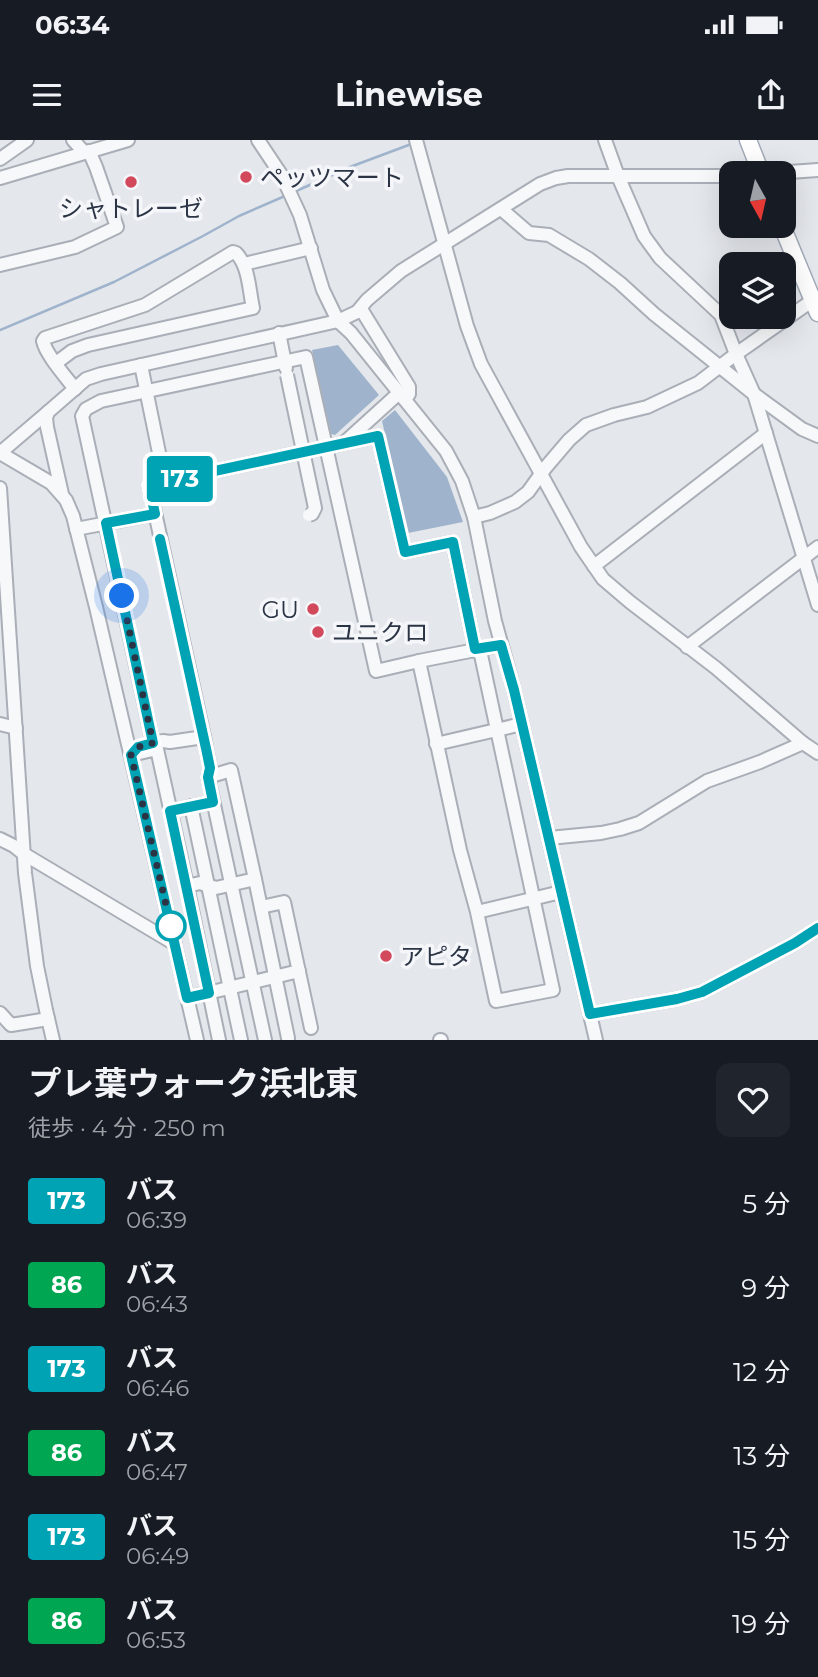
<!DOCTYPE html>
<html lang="ja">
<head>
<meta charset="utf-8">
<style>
  body { margin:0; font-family:Montserrat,"Noto Sans JP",sans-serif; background:#20242c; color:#f1f3f6; height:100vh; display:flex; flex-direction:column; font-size:26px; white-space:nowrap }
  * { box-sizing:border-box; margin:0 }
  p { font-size:23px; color:#9ea1a6 }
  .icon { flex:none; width:38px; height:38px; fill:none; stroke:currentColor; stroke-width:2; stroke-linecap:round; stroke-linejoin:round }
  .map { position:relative; height:900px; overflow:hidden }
  .sheet { display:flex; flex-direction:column; background:#171b24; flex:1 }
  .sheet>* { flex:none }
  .badge { padding:0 14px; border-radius:5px; font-size:24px; line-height:46px }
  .needle { width:46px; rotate:172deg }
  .tools { position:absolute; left:719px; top:21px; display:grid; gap:14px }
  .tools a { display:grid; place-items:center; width:77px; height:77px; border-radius:14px; background:#171b24; box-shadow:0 7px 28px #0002; font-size:35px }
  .you { position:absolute; width:35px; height:35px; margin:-18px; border:5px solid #fff; border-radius:50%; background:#1a73e8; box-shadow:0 0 0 10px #1a73e833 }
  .map>.badge { position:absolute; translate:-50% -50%; box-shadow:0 0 0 4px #fff }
  .round { display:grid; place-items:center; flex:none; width:74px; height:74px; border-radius:14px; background:#20242c }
  .head { display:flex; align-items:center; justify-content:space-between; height:119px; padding:0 28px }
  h1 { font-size:33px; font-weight:700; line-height:52px }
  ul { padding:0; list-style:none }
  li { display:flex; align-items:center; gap:21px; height:84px; padding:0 28px }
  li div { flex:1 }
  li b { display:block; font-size:26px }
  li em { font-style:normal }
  li .badge { min-width:77px; font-weight:700; text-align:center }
  .status { display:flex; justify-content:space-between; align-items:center; height:49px; padding:0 35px; background:#171b24; direction:ltr }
  .status svg { height:19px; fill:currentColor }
  header { display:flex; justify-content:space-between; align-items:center; height:91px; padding:0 28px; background:#171b24; font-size:32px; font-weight:700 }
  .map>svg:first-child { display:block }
</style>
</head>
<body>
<div class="status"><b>06:34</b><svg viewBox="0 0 49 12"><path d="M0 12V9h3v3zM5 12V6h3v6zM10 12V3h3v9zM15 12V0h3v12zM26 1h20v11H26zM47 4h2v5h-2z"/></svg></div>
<header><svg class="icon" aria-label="menu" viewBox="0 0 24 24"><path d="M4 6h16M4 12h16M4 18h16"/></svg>Linewise<svg class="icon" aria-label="share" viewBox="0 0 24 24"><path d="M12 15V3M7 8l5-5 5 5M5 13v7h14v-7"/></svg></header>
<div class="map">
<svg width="818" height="900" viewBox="0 0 818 900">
  <rect width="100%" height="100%" fill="#e4e7ec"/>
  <!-- water -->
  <g fill="#9fb4cc">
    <path d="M338,205L379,255L335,295L331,294L312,210Z"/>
    <path d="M395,270L447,337L463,382L408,393L382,281Z"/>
  </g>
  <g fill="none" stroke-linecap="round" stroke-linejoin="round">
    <!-- stream -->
    <g stroke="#9fb4cc" stroke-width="2.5">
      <path d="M294,52L350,27L414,3"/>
      <path d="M0,190L114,142L203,96L239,76L285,56"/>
    </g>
    <!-- minor casing -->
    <g stroke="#a9aeb7" stroke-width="16">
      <g id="minor">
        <path d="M73,0L84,12"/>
        <path d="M258,0L282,36L300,75L323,150L338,181L351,193L446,311L462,341L474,377L495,481L514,550L596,900"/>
        <path d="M416,0L467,186L481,224L581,407L603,439L630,462L716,528L803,603L818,613"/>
        <path d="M605,0L618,36L644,96L660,118L721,175L736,214L754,254L818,465"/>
        <path d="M0,19L27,0"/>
        <path d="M775,33L818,30"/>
        <path d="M0,38L128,0"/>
        <path d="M501,69L529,93L549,95L589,119L620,143L654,174L754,254L802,289L818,296"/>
        <path d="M244,124L311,108"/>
        <path d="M0,125L75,107L117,87L96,27L89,11"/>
        <path d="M361,169L409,247V254L405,260"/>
        <path d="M279,193L286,228"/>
        <path d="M56,223L72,211L88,205L253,168C249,150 249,126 236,113L233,112L145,165L45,198L43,201C46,215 66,237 75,249"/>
        <path d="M141,225L165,342"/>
        <path d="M345,302L399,253"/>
        <path d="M0,313L51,343L66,360L73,376L96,467L197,900"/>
        <path d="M0,313L48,272"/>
        <path d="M0,348L25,733L37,826L46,870L53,900"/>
        <path d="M62,354L47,287L46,278L48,272L86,239L101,234L338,181L357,172L367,160L401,131L540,44L556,38L568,36H732"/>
        <path d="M474,377L490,373L515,362L528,352L546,327L569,300L586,285L614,275L647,267L698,243L736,214L813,160"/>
        <path d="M76,389L155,374"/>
        <path d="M594,426L766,293"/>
        <path d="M687,507L818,407"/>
        <path d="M419,521L501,505"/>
        <path d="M0,584L16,588"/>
        <path d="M204,597L210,628L208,637L265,900"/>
        <path d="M436,604L522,584"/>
        <path d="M131,615L157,609L187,746L200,743L216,748L255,739L231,630L208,637"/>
        <path d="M191,666L241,900"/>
        <path d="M170,671L213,662"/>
        <path d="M549,698L601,693L620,689L639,683L707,641L760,622L803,603"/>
        <path d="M0,699L14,706L24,714L175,804"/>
        <path d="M255,739L288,898"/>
        <path d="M187,746L219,900"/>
        <path d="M261,767L284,762L311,888"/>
        <path d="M477,772L496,861L553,850L481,515L475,509L453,402L405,412L378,296L149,345L204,597L170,602L163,601L153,603L82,276L86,269L101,261L306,217L376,531L419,521L460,710L477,772L561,752"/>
        <path d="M187,858L299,831"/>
        <path d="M0,873L11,885L48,879"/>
        <path d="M590,874L677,859L702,852L795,803L818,788"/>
        <path d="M440,900H441"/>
      </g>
    </g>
    <!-- major casing -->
    <g stroke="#a3abb8" stroke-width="19">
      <g id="major">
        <path d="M748,0L761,33"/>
        <path d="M782,86L818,173"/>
      </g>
    </g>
    <!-- minor -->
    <use href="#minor" stroke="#f7f8fa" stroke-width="12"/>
    <!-- major -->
    <use href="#major" stroke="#fff" stroke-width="16"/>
    <!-- minor-bridge casing -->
    <g stroke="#a9aeb7" stroke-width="16" stroke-linecap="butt">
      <path id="minor-bridge" d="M287,235L315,368L312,374L309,375"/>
    </g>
    <!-- minor-bridge -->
    <use href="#minor-bridge" stroke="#f7f8fa" stroke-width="12"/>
  </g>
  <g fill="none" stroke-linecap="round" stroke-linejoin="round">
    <!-- line casing -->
    <g stroke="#fff" stroke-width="16">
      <path id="line" d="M160,399L207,613L210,628L208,637L213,662L170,671L209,853L187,858L131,615L138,607L153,603L106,383L155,374L149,345L378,296L405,412L453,402L475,509L501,505L514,550L590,874L677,859L702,852L795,803L818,788"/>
    </g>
    <!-- line -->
    <use href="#line" stroke="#00a3b4" stroke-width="10"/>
    <!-- walk -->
    <path stroke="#2b3445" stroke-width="7" stroke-dasharray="0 12.6" d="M122,456L153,603L138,607L131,615L171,786"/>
  </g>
  <!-- markers -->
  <g fill="#d1495b" stroke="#f4f6f9" stroke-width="2.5">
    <circle cx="246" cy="37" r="7"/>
    <circle cx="131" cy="42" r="7"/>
    <circle cx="313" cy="469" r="7"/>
    <circle cx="318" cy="492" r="7"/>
    <circle cx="386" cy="816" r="7"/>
  </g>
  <circle fill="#fff" stroke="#00a3b4" stroke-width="3.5" cx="171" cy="786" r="14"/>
  <g text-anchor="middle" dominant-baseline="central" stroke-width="7" stroke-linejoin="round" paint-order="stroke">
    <!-- poi labels -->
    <g font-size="24" fill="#2b3445" stroke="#f4f6f9" text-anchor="start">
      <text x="260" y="37">ペッツマート</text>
      <text x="131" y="68" text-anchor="middle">シャトレーゼ</text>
      <text x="299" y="469" text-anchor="end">GU</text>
      <text x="332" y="492">ユニクロ</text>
      <text x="400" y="816">アピタ</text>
    </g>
  </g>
</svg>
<div class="tools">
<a><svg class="needle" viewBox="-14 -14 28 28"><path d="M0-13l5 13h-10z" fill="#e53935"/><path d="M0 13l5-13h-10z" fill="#9ea1a6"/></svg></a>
<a><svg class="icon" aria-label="layers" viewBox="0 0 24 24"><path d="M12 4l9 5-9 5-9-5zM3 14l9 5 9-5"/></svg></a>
</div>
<div class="you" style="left:122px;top:456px"></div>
<b class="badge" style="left:180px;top:339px;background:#00a3b4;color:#fff">173</b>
</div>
<section class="sheet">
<div class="head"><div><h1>プレ葉ウォーク浜北東</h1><p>徒歩 · 4 分 · 250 m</p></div><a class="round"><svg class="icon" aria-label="heart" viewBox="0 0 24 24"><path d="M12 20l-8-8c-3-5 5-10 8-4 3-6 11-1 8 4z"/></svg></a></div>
<ul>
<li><span class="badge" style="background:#00a3b4;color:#fff">173</span><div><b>バス</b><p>06:39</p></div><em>5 分</em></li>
<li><span class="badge" style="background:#00a651;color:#fff">86</span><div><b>バス</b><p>06:43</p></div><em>9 分</em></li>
<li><span class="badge" style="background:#00a3b4;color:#fff">173</span><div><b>バス</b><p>06:46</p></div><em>12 分</em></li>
<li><span class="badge" style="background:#00a651;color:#fff">86</span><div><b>バス</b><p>06:47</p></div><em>13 分</em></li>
<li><span class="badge" style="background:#00a3b4;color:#fff">173</span><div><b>バス</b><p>06:49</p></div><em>15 分</em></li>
<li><span class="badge" style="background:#00a651;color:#fff">86</span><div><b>バス</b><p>06:53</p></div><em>19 分</em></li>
</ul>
</section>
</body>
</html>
